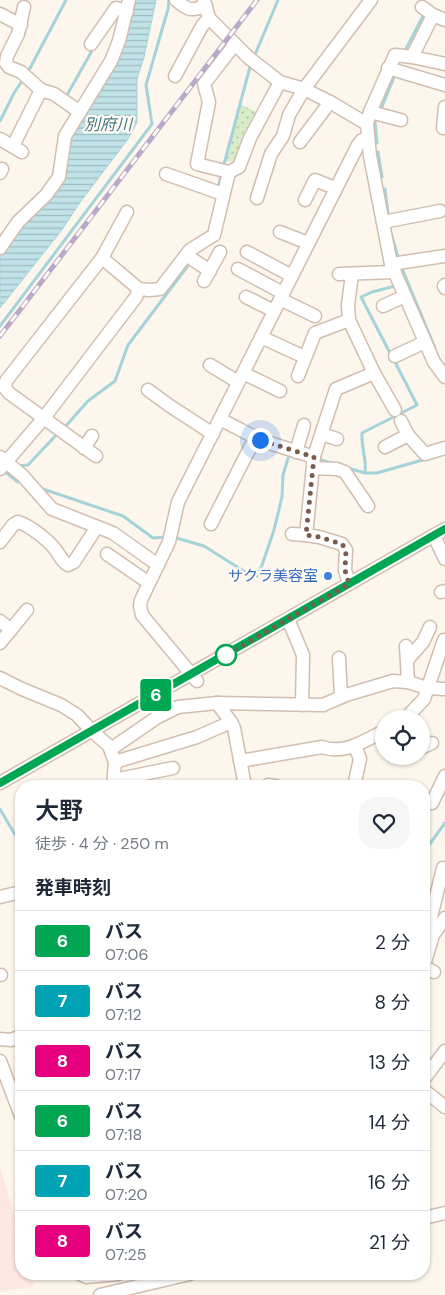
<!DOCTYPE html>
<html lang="ja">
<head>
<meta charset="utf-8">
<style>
  body { margin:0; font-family:"DM Sans","Noto Sans JP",sans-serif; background:#f6f6f7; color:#1f2937; height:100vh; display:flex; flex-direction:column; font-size:19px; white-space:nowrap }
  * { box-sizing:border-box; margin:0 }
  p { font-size:16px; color:#747a83 }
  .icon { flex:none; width:28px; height:28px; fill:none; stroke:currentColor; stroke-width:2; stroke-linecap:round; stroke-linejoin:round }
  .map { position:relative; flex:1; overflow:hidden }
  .side { position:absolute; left:15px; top:780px; width:415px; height:500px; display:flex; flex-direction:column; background:#fff; border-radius:20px; box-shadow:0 1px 4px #0004 }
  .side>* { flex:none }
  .badge { padding:0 10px; border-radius:4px; font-size:18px; line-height:32px }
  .tools { position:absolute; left:375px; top:710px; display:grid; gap:10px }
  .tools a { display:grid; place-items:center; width:55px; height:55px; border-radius:50%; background:#fff; box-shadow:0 1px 4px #0004; font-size:25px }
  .you { position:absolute; width:25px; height:25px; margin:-12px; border:4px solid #fff; border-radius:50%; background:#1a73e8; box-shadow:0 0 0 8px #1a73e833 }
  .map>.badge { position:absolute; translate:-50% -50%; box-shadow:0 0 0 2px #fff }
  h2 { padding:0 20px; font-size:19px; line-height:45px }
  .round { display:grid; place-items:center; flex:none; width:52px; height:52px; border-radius:20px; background:#f6f6f7 }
  .overview { display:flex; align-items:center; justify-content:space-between; height:85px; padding:0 20px }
  h1 { font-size:24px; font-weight:600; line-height:38px }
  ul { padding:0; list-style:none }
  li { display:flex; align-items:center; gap:15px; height:60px; padding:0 20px; border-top:1px solid #e0e1e3 }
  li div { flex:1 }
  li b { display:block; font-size:19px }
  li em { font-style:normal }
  li .badge { min-width:55px; font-weight:700; text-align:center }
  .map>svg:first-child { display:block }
</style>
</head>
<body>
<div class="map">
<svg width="445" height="1295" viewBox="0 0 445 1295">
  <defs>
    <pattern id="green-dots" width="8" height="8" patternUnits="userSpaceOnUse" patternTransform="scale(1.25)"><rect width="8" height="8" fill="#d8ecc9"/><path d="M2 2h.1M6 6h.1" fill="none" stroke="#b4c2a5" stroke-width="1.8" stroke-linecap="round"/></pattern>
    <pattern id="water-rules" width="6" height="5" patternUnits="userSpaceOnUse" patternTransform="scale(1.25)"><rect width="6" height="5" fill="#bfe3e8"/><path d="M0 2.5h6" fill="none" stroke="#a0bbbe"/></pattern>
  </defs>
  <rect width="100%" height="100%" fill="#fdf6ec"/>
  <!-- commercial -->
  <path fill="#fde8e0" d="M0,1168L17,1224L13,1226L21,1249V1274H30L35,1286L0,1292Z"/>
  <!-- green -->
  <path fill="url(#green-dots)" d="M241,104L256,112L244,133L234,162L226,161Z"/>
  <!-- water -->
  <path fill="url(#water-rules)" stroke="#a5d3da" d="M134,0H156L144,57L137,79V122L128,139L81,201L61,231L0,308V252L52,190L72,134L120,55L130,22Z"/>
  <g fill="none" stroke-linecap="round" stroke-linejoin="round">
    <!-- stream -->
    <g stroke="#a5d3da" stroke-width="3">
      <path d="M404,53L424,14"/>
      <path d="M254,57L278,0"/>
      <path d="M28,72L66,0"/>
      <path d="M66,97L94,47"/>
      <path d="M381,109L395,75"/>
      <path d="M0,121L14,93L22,81"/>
      <path d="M375,122L377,143"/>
      <path d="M378,152L382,177"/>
      <path d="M223,168L251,63"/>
      <path d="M385,189L388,214"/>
      <path d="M218,190L221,174"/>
      <path d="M391,233L399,260"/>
      <path d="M401,266L435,348"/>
      <path d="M0,326L152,124L146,85L168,9L169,0"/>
      <path d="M391,355L361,297L372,292L395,286"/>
      <path d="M64,428L88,401L115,381L128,345L190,263"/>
      <path d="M321,460L335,464"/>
      <path d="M17,466L28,465L59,432"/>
      <path d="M348,468L365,473H377L426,459"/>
      <path d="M4,471L18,482"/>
      <path d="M365,473C367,460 361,447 362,433L417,405L394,360"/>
      <path d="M40,488L123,516L153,538L167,537"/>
      <path d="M173,537L204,546L250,575L257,576L261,568L274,530L282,497L283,475L289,455"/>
      <path d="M0,809L14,833L21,841"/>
      <path d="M424,852L445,823"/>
    </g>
    <!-- minor casing -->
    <g stroke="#d1beb0" stroke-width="15">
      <g id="minor">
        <path d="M176,0C189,11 190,11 206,6"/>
        <path d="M204,0L209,18L249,58L280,82L304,89L330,102L367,124"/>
        <path d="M24,7L18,34L7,56L6,63L9,67L21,72L41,90L54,94L80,112"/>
        <path d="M422,7L433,15L445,20"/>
        <path d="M0,14L21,25"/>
        <path d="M91,44L116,8L127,11"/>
        <path d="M412,57L433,15"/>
        <path d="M445,64L412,57L395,55L370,112L367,124L370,156L391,264L434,362L445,377"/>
        <path d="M388,68L445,85"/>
        <path d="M175,76L202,26L209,18"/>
        <path d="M370,112L401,120"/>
        <path d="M443,128L445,107"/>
        <path d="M0,139L22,152"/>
        <path d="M300,142L330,102"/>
        <path d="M13,146L41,90"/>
        <path d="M229,172L197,164L209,102L204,84L235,44"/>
        <path d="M0,173L2,169"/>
        <path d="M166,174L223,194"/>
        <path d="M257,198L271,154L283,136L289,115L304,89L371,0"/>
        <path d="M305,200L315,180L335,188"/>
        <path d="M383,222L440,211"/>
        <path d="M280,232L308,243"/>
        <path d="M0,248L18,222L46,195L59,177L65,136L111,61L119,41L129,0"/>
        <path d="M247,252L292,276"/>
        <path d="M186,255L210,271"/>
        <path d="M102,258L139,289"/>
        <path d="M391,264L445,256"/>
        <path d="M238,269L283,293"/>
        <path d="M339,274L395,272"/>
        <path d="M352,274L348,305L349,320L374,373L395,410"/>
        <path d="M204,281L220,252"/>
        <path d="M445,285L444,286L445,288"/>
        <path d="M246,297L274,311"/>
        <path d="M280,299L315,316"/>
        <path d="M383,306L405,296"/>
        <path d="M261,337L300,355"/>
        <path d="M395,356L425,342"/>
        <path d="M210,365L238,382"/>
        <path d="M243,373L280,391"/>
        <path d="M298,376L315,333L349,320"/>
        <path d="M148,390L170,406L213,434"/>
        <path d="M220,419L260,440L314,457"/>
        <path d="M401,421L408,435L425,454L445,448"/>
        <path d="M322,434L337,439"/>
        <path d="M385,447L408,435"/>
        <path d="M84,448L92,436"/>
        <path d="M296,452L304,425"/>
        <path d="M96,456L9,393L5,388L6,381L102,258L127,212"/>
        <path d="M0,457L22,475L52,509L113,533L158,565"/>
        <path d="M313,468L337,469L345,472L368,506"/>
        <path d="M0,469L43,419L136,297L139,289L149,290L160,289L190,250L214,235L229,172L239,167L250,138L280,82"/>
        <path d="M211,524L256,436"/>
        <path d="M292,534L306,535"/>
        <path d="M434,536L445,559"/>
        <path d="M0,542L13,525L18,522C29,525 48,540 55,549C60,555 60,560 68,565L74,562L97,527"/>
        <path d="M107,554L149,583"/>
        <path d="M349,584L345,570L346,550L342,544L319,537L306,535L314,456L336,389L374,373"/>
        <path d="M441,592L445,591"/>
        <path d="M288,619L303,655L302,705"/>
        <path d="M0,621L11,630"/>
        <path d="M0,643L27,610"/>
        <path d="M406,646L408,682L427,688L445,689"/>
        <path d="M339,658L341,697"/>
        <path d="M408,659L423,642L430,627"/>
        <path d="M0,678L22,689L61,705L77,715L92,731L109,746L115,762L113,786"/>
        <path d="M197,681L142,615L140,606L141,600L169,542L178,502L358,145L362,140L368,138"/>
        <path d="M405,719L424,699L444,640"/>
        <path d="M231,722L234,728L245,786"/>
        <path d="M421,748L432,743"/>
        <path d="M111,749L156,718L178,707L217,703L323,705L346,695L393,681L408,682"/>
        <path d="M240,761L322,747C344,755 364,741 384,731"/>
        <path d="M115,762L197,737L231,722L217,703"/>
        <path d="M114,780L173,768"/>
        <path d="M0,783L445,529"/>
        <path d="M267,786L268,785L276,786"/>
        <path d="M354,786L360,759L355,746"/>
        <path d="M424,804L432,803L445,776"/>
        <path d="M0,897L21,892"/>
        <path d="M424,946L443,868"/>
        <path d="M425,962L433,935L445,918"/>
        <path d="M424,967L434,972"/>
        <path d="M0,975H1"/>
        <path d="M0,1039L11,1040L21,1036"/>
        <path d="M0,1061L21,1116"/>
        <path d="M424,1079L445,1051"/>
        <path d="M424,1090L445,1107"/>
        <path d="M424,1218L445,1213"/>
        <path d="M80,1274L86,1277L119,1274"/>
        <path d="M100,1295L190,1274"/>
      </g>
    </g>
    <!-- minor -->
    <use href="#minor" stroke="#fff" stroke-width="12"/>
    <!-- rail casing -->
    <g stroke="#b9a8c9" stroke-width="5">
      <path id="rail" d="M0,336L257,0"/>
    </g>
    <!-- rail -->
    <use href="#rail" stroke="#fffaf3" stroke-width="3" stroke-dasharray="9" stroke-linecap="butt"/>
  </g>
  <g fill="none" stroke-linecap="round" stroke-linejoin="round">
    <!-- line casing -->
    <g stroke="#fff" stroke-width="11">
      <path id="line" d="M0,783L445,529"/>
    </g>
    <!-- line -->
    <use href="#line" stroke="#00a651" stroke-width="8"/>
    <!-- walk -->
    <path stroke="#7a5c4d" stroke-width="5" stroke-dasharray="0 9" d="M226,655L219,659L349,584L345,570L346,550L342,544L319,537L306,535L314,457L260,440"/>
  </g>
  <!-- markers -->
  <circle fill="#3f7fe0" stroke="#fffaf3" stroke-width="2" cx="328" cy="576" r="5"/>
  <circle fill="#fff" stroke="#00a651" stroke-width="2.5" cx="226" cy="655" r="10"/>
  <g text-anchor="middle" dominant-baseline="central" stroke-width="4.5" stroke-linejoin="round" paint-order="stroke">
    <!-- shop labels -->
    <g font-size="15" fill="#366cbe" stroke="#fffaf3" text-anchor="end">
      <text x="318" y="576">サクラ美容室</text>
    </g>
    <!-- water labels -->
    <g font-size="16" font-style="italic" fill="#437c86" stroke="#fffaf3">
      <text x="108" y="124">別府川</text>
    </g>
  </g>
</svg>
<div class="tools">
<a><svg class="icon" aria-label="locate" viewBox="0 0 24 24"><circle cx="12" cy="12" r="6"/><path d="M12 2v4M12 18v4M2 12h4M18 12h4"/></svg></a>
</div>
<div class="you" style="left:260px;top:440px"></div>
<b class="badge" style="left:156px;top:695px;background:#00a651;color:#fff">6</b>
<section class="side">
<div class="overview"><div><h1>大野</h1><p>徒歩 · 4 分 · 250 m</p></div><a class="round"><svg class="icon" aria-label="heart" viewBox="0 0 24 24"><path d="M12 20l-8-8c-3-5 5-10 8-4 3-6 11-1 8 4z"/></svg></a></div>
<h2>発車時刻</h2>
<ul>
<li><span class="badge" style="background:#00a651;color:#fff">6</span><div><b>バス</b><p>07:06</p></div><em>2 分</em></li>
<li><span class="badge" style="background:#00a3b4;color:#fff">7</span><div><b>バス</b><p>07:12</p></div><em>8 分</em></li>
<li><span class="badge" style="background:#e6007e;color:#fff">8</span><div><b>バス</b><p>07:17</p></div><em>13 分</em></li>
<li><span class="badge" style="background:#00a651;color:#fff">6</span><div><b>バス</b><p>07:18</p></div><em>14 分</em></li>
<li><span class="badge" style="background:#00a3b4;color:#fff">7</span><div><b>バス</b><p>07:20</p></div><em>16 分</em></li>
<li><span class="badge" style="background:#e6007e;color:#fff">8</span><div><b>バス</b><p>07:25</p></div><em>21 分</em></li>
</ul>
</section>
</div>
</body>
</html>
